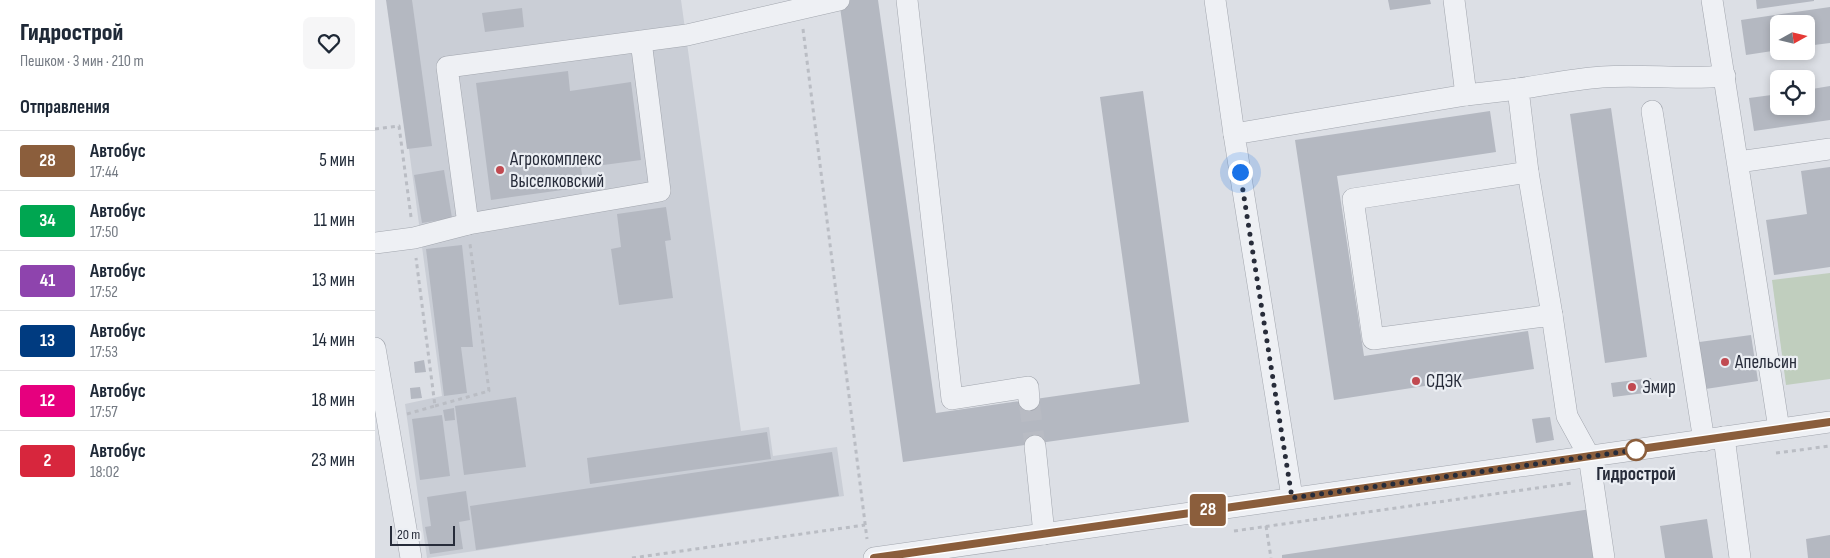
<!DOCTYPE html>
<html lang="ru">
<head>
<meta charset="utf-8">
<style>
  body { margin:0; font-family:"Sofia Sans Condensed",sans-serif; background:#f6f6f7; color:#1f2937; height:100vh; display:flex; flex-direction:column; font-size:19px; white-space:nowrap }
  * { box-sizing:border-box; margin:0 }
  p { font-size:16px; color:#747a83 }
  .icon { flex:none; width:28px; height:28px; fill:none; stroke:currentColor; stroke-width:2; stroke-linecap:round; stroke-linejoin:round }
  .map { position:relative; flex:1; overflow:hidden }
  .sheet { display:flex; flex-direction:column; background:#fff; width:375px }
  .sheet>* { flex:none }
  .badge { padding:0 10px; border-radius:4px; font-size:18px; line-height:32px }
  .needle { width:32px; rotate:82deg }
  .buttons { position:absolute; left:1395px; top:15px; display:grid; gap:10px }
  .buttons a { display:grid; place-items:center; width:45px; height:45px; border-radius:8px; background:#fff; box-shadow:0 2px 8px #0003; font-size:25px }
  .scale { position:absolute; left:15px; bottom:12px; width:65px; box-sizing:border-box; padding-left:5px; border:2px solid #272c3a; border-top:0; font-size:14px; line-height:18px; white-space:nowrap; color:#272c3a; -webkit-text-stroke:4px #ebeef3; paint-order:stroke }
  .you { position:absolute; width:25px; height:25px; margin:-12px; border:4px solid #fff; border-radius:50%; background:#1a73e8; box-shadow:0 0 0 8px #1a73e833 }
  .map>.badge { position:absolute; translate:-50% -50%; box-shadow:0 0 0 2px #fff }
  h2 { padding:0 20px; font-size:19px; line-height:45px }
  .round { display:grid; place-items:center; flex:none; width:52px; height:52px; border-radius:8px; background:#f6f6f7 }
  .summary { display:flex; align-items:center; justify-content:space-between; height:85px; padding:0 20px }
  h1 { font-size:24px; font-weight:800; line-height:38px }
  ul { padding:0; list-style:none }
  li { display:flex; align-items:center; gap:15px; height:60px; padding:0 20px; border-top:1px solid #e0e1e3 }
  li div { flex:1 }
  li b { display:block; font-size:19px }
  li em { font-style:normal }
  li .badge { min-width:55px; font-weight:700; text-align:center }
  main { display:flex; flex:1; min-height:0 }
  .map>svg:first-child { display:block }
</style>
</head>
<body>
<main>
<section class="sheet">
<div class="summary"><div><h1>Гидрострой</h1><p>Пешком · 3 мин · 210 m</p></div><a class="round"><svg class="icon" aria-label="heart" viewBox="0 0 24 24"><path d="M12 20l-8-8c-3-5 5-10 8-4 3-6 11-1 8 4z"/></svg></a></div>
<h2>Отправления</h2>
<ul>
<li><span class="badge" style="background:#8b5e3c;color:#fff">28</span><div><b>Автобус</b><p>17:44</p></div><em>5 мин</em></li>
<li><span class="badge" style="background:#00a651;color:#fff">34</span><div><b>Автобус</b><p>17:50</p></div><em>11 мин</em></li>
<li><span class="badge" style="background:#8e44ad;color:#fff">41</span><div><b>Автобус</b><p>17:52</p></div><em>13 мин</em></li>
<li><span class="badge" style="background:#003b80;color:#fff">13</span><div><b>Автобус</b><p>17:53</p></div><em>14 мин</em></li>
<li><span class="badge" style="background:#e6007e;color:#fff">12</span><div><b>Автобус</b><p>17:57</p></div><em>18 мин</em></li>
<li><span class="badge" style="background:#d7263d;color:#fff">2</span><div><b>Автобус</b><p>18:02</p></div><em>23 мин</em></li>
</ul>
</section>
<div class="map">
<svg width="1455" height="558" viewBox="0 0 1455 558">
  <rect width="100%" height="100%" fill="#dcdfe5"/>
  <!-- built -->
  <path fill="#caced6" d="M14,0H306L366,431L394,427L398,456L462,447L469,496L52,558L30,404L67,396Z"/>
  <!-- green -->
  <path fill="#c0cebe" d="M1455,273V379L1411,385L1397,280Z"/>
  <!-- building -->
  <g fill="#b4b8c1">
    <path d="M11,0H37L57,146L32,149Z"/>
    <path d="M464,0H503L561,413L765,384L725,97L768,91L814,422L528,462Z"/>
    <path d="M1013,0H1055L1056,4L1015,10Z"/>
    <path d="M1381,0H1439V1L1382,9Z"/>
    <path d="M1455,7V43L1431,46V24H1404V50L1371,55L1366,20Z"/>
    <path d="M147,8L149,27L110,32L107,13Z"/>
    <path d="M193,71L195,91L256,82L266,160L206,168L209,187L116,200L101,83Z"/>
    <path d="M1455,86V120L1379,131L1374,98L1404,94V106H1431V90Z"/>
    <path d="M1236,108L1272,357L1230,363L1195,114Z"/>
    <path d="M1115,111L1121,152L962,176L989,356L1153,331L1159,369L959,400L920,140Z"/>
    <path d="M1455,167V267L1399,275L1391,220L1432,214L1426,171Z"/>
    <path d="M69,170L77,218L47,223L39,175Z"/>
    <path d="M291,207L296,240L290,241L298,298L244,305L236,249L246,247L242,214Z"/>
    <path d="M87,245L98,347H86L92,393L69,396L51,249Z"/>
    <path d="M1376,335L1383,381L1324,390L1317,343Z"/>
    <path d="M49,360L51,372L40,373L39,362Z"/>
    <path d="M1276,378L1278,392L1238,397L1236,383Z"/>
    <path d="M45,387L47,398L36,399L35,388Z"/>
    <path d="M141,397L151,467L89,475L80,406Z"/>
    <path d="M79,408L80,420L70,421L68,410Z"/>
    <path d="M67,415L75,476L45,480L37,419Z"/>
    <path d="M1175,417L1179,440L1161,443L1157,419Z"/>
    <path d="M392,432L396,459L215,484L212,458Z"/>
    <path d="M457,452L464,496L101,550L95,506Z"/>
    <path d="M91,491L95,520L84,522L88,549L55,554L50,527L56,526L52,497Z"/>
    <path d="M1216,509L1223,558H907V555Z"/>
    <path d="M1332,519L1338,558H1290L1285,526Z"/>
    <path d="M1455,535V558H1433L1431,539Z"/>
  </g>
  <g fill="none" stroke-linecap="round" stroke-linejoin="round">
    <!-- minor-tunnel -->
    <path stroke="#b8bbc3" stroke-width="21" stroke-dasharray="21 11" stroke-linecap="butt" d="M654,400L660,446"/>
    <!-- minor casing -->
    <g stroke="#a2a6ae" stroke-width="22">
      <g id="minor">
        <path d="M532,0L577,399L653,387L654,400"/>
        <path d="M840,0L859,134"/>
        <path d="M1079,0L1091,95"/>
        <path d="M1337,0L1404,429"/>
        <path d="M266,41L285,191L93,224L72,67L312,35L464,0"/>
        <path d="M1277,111L1329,441"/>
        <path d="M1363,162L1455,149"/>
        <path d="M1153,172L1177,315"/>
        <path d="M0,243L39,238L93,224"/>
        <path d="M0,348L36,558"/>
        <path d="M1349,437L1365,558"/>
        <path d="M660,446L669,534"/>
        <path d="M917,497L859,134L1091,95L1143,89"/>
        <path d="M499,558L1455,422"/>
        <path d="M1229,558L1214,456L1192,416L1177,315L998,339L978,199L1153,172L1143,89C1170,85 1199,79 1227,77C1268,74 1309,80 1350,76"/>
      </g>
    </g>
    <!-- path -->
    <g stroke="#babdc4" stroke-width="3" stroke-dasharray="4 4" stroke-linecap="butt">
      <path d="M428,29L492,539"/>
      <path d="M0,129L24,126L36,217"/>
      <path d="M60,406L114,391L95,244"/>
      <path d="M32,414L60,406L41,258"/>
      <path d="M1401,453L1455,446"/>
      <path d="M1238,477L1271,472"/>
      <path d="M891,526L896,558"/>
      <path d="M859,531L1197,483"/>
      <path d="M257,558L490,525"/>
    </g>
    <!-- minor -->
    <use href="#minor" stroke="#eef0f4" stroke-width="21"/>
  </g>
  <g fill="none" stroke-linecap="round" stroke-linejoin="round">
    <!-- line casing -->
    <g stroke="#fff" stroke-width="11">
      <path id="line" d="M499,558L1455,422"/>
    </g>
    <!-- line -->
    <use href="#line" stroke="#8b5e3c" stroke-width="8"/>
    <!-- walk -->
    <path stroke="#272c3a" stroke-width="5" stroke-dasharray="0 9" d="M865,172L917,498L1261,450"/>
  </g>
  <!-- markers -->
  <g fill="#c14a51" stroke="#ebeef3" stroke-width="2">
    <circle cx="125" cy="170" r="5"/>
    <circle cx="1350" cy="362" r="5"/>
    <circle cx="1041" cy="381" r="5"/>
    <circle cx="1257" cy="387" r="5"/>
  </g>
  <circle fill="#fff" stroke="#8b5e3c" stroke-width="2.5" cx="1261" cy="450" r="10"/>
  <g text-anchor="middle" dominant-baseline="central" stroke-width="4.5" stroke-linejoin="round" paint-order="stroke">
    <!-- poi labels -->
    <g font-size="19" fill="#272c3a" stroke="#ebeef3" text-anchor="start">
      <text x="135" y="159">Агрокомплекс<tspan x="135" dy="22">Выселковский</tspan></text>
      <text x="1360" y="362">Апельсин</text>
      <text x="1051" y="381">СДЭК</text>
      <text x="1267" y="387">Эмир</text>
    </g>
    <!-- stop labels -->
    <g font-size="19" font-weight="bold" fill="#272c3a" stroke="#ebeef3">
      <text x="1261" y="474">Гидрострой</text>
    </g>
  </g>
</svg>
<div class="buttons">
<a><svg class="needle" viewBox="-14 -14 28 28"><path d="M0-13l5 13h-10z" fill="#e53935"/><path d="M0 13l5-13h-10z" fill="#747a83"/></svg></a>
<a><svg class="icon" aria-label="locate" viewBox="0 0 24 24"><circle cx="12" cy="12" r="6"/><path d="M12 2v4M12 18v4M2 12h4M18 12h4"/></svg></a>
</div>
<div class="scale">20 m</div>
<div class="you" style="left:865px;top:172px"></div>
<b class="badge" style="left:833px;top:510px;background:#8b5e3c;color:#fff">28</b>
</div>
</main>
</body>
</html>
